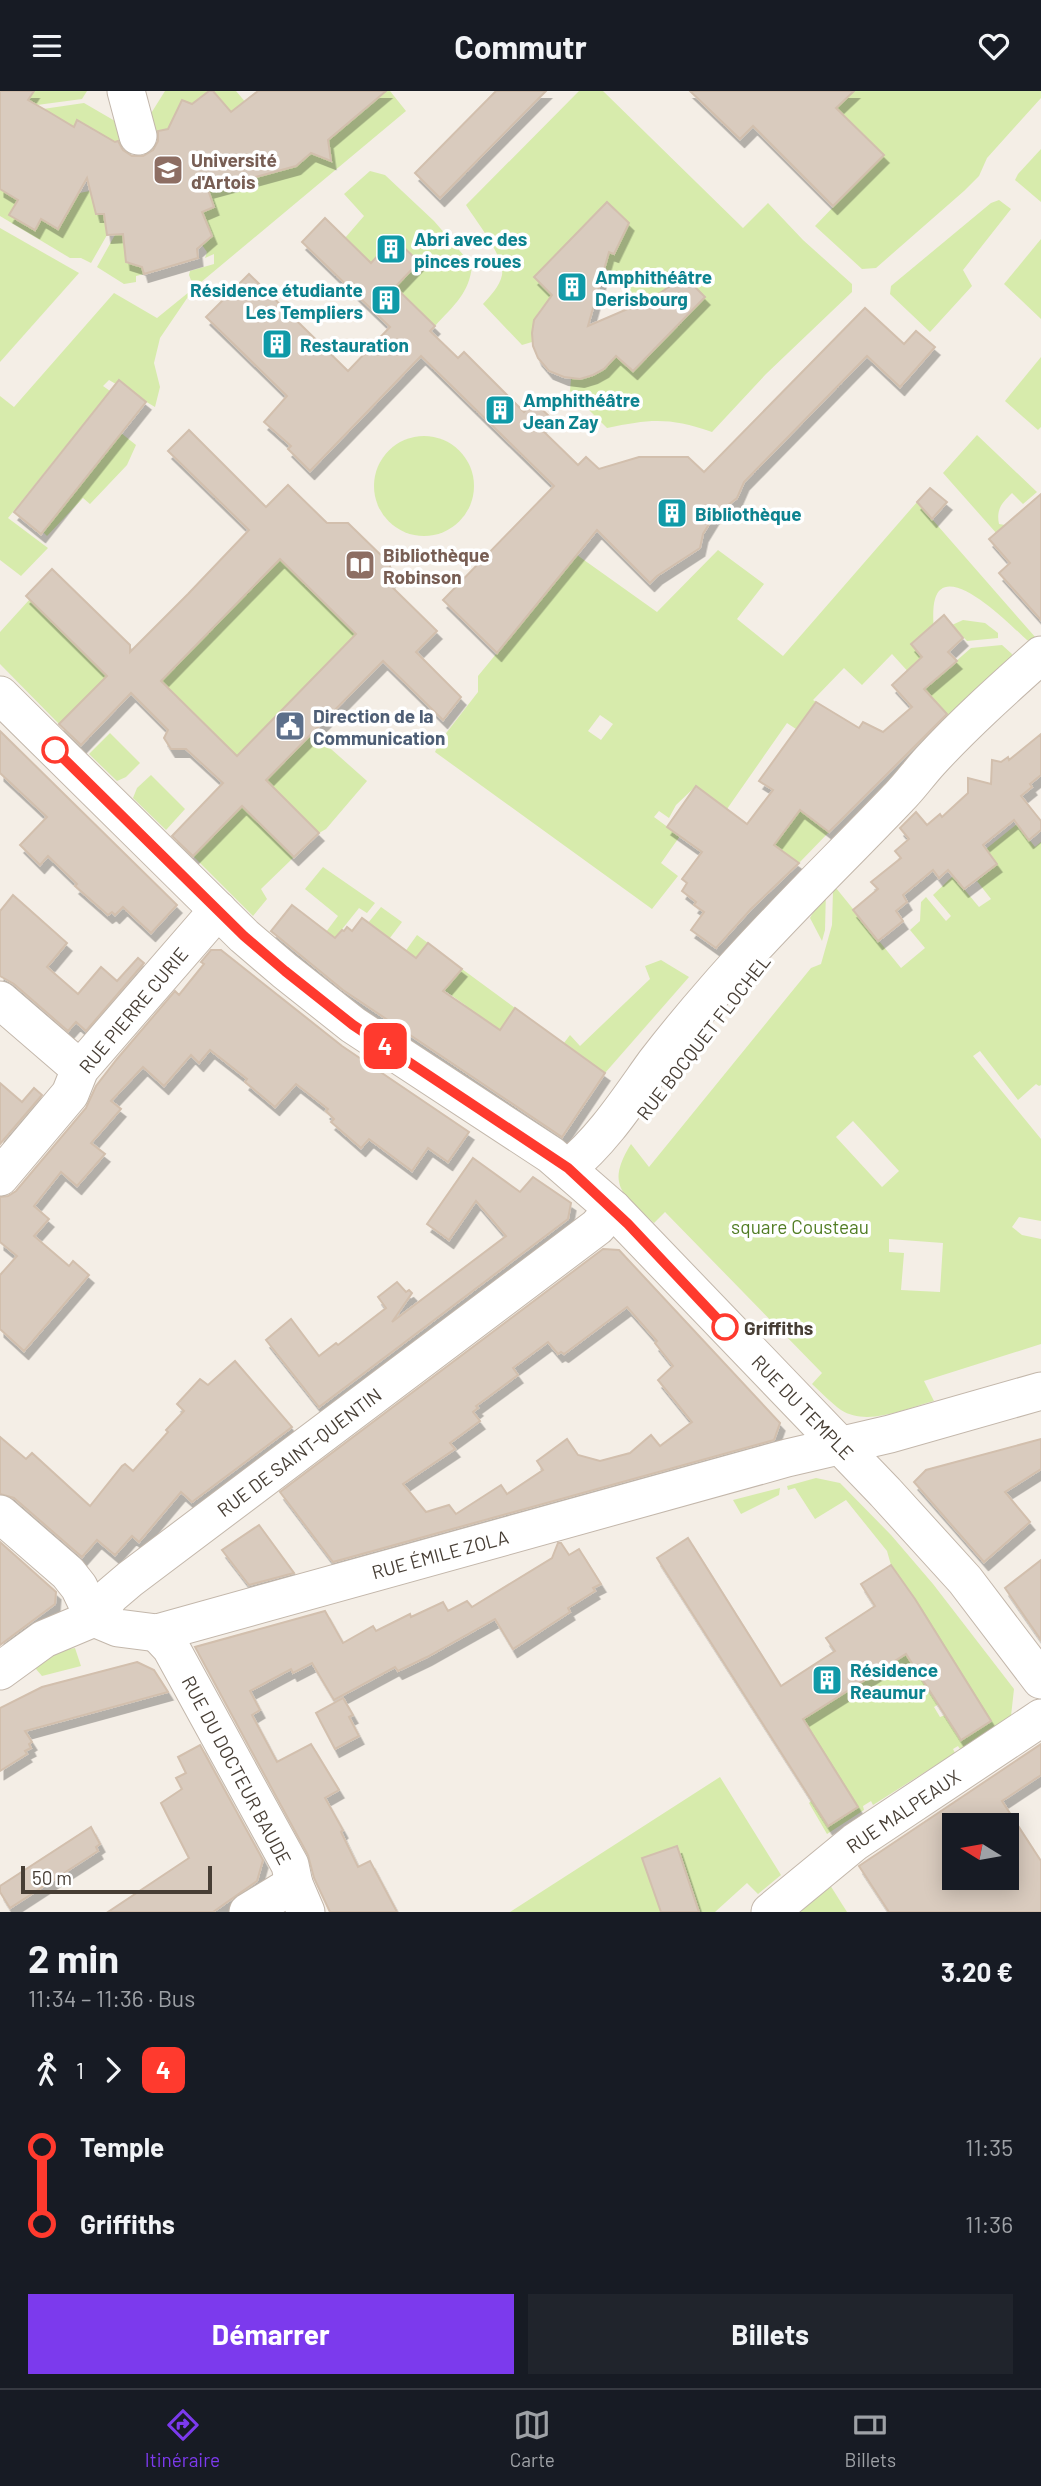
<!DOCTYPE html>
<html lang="fr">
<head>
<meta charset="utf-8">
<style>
  body { margin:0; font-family:Barlow,sans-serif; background:#20242c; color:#f1f3f6; height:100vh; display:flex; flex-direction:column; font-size:26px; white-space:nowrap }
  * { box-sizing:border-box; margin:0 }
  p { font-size:23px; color:#9ea1a6 }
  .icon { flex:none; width:38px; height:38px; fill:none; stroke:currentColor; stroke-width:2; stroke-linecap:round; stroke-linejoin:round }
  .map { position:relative; height:1821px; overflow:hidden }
  .side { display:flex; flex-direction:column; background:#171b24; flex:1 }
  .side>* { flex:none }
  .badge { padding:0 14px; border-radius:10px; font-size:24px; line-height:46px }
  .needle { width:46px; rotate:281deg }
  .tools { position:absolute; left:942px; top:1722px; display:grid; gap:14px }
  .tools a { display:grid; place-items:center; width:77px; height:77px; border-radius:0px; background:#171b24; box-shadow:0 4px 18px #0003; font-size:35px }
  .scale { position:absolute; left:21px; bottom:18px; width:191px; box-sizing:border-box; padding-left:7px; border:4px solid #473e35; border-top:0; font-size:19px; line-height:24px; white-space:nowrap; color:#473e35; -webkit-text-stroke:5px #fff; paint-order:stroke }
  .map>.badge { position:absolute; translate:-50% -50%; box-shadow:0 0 0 4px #fff }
  .legs { display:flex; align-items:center; gap:10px; height:77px; padding:0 28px; font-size:23px }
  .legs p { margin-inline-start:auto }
  .overview { display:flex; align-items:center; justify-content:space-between; height:119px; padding:0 28px }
  h1 { font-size:38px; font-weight:700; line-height:52px }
  .cta { display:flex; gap:14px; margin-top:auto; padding:14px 28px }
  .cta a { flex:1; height:80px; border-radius:0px; background:#7c3aed; color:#fff; font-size:28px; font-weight:700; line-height:80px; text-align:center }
  .cta a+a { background:#20242c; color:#f1f3f6 }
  ul { padding:0 28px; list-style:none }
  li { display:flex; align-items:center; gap:24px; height:77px; font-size:26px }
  li i { display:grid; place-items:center; width:10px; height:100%; margin:0 9px; background:currentColor }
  li i::after { content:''; width:18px; height:18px; margin:-9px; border:5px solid; border-radius:50%; background:#171b24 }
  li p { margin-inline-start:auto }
  li:first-child i { background:linear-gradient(#0000 50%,currentColor 0) }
  li:last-child i { background:linear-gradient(currentColor 50%,#0000 0) }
  header { display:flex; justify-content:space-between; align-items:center; height:91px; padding:0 28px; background:#171b24; font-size:32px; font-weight:700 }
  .tab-bar { display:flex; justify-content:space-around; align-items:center; height:98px; border-top:2px solid #363941; background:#171b24; font-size:19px; color:#9ea1a6 }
  .tab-bar a { display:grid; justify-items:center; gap:4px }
  .tab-bar .on { color:#7c3aed }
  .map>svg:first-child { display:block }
</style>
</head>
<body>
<header><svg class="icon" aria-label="menu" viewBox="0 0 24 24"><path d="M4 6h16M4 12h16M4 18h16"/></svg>Commutr<svg class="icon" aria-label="heart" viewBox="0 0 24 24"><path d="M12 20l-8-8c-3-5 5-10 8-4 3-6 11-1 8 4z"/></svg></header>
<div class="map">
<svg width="1041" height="1821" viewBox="0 0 1041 1821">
  <defs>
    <filter id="shadow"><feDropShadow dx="4.5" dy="8" stdDeviation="0" flood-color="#0004"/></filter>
  </defs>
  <rect width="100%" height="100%" fill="#f4eee6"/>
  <!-- green -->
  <g fill="#d7ebac" fill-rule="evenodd">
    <path d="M23,0H87L82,8L37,14L28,10L31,5Z"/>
    <path d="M165,0H209L199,8L196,15L182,9L170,34L163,61L157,46L149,47L145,32Z"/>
    <path d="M213,0H236L247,13L233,24Z"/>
    <path d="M377,0H390L406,20L194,197L160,247L154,272L160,296L155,316L109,289L103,295L110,300L8,427L48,457L21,485L0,469V305L14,316L114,202L157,227L194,197L189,184L190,180L214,173V163L205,167L207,161L202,154L212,145L202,121L214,116L207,96L313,61L381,5Z"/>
    <path d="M579,0H603L743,137L768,112L803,149L852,193V201L766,283L712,341C669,326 650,328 607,337L570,300L571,288C590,288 605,280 615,264L633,280L705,206L684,185L655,205L649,219L598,170L608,160L614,163L629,133L607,111L534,186L554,206C538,216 531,231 532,251L522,254L483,213C490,205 500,195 502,184C505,166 476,130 466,114Z"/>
    <path d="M844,0H1041V7L987,67L979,85L964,100L876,177L862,178L815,135L883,64L836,17L849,5Z"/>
    <path d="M84,12L127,37L131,53L119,57L78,29L71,41L43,18Z"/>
    <path d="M1041,58V111L1015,89L1018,83Z"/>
    <path d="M35,78L10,124L34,138L41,128L58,138L79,102L90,100L96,123H104L107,144L91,172L81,167H70L0,125V98Z"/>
    <path d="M370,80L385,84L434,130L472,174C470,202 453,215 435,235L345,147L364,125L344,103Z"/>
    <path d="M999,109L1011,118L963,179L972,195L930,241L890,203L891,195L991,112Z"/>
    <path d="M0,137L79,182L0,271Z"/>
    <path d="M123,143L126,171L143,176L144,183L136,185V191L124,193L97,176L115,144Z"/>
    <path d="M1041,148V228L1004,193Z"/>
    <path d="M1041,266V336L1038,339L1005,310Z"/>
    <path d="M121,342L136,354L127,374L90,413L83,407L47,445L43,441Z"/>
    <path d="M977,344L1037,401L1023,413L1012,402C1002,412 996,418 999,433L1005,434L1013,461L943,382Z"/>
    <circle cx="424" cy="395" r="50"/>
    <path d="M917,411L1036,547L1032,551L1027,549C1015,539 947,467 935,508C930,525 937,566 939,585L971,557L1002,554L1012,563L1011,570L950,627L892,563L862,594L844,577L813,609L816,611L796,638L787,632L727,718L696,695L676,714L669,727L659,720L654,726L680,745L661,772L678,785L652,818L435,661L440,650L478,601V585L577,464L657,521L718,459L764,493L737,528L783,565ZM600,624L613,633L601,649L588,640Z"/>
    <path d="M280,468L356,543L237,665L161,590Z"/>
    <path d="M30,508L116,576L59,633L0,573V541Z"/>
    <path d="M963,529L985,532L998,542V547L967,550L952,534Z"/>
    <path d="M110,642L140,672L126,686L117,690L89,663Z"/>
    <path d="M313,642L367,690L326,738L319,742L273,696H260Z"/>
    <path d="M151,684L185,718L166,739L133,707L137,697Z"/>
    <path d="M814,699L847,724L839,732L821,719L814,730L829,741L799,772L774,754Z"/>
    <path d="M243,713L248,721L294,766L261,798L267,808L253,825L193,765Z"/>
    <path d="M1017,733L1035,756L1041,751V994L1039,995L1036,993L1018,1009L980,960L973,965L1041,1048V1130L1019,1126L1012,1136L1022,1144L1041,1148V1253L924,1290L934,1310C907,1317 867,1336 841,1319C831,1312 821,1301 812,1293L822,1282L665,1121L654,1132C623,1103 605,1095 631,1053L649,1076L811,877L821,873L832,834L833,799L836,797L901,877L925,857L910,839L920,830L921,811L926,806L946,830L951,825L933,804L953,785L979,816L991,808L977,790L997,773L986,758ZM853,1030L899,1080L882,1096L836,1046ZM889,1148L943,1152L940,1201L901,1199L904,1162L889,1161Z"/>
    <path d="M323,776L375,812L367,822L359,817L335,847L326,841L338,825L305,798Z"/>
    <path d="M826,798L825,839L822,850L810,827Z"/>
    <path d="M381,816L402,831L380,860L355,848Z"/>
    <path d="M417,844L428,852L403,884L394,876Z"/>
    <path d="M661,869L689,886L605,982L564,952L570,944L580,955L650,888L645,875Z"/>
    <path d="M462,878L515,917L488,957L465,914L444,899Z"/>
    <path d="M816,1387L840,1392L891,1444L933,1493L1014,1598L1011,1625L960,1658L958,1655L953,1658L955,1662L873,1714L871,1710L863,1715L864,1719L827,1743L809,1712L812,1709L828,1734L858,1715L803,1628L906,1563L939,1613L934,1616L940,1626L945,1624L961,1649L991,1630L915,1508L891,1474L887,1460L846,1409L815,1428L795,1397L788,1399L787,1395Z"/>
    <path d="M780,1397L779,1404L741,1423L733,1409Z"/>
    <path d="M75,1557L81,1575L42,1585L36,1578V1571L57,1560Z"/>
    <path d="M720,1686L781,1784L758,1803L747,1792L715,1821H510Z"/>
    <path d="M830,1794L847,1821H789Z"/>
  </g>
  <!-- building -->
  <g fill="#d9cbbe" stroke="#d2bfad" stroke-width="2" fill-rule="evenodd" filter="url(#shadow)">
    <path d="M0,0H34L28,9L49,21L74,36L77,29L115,51L118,50L123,59L132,65H143L153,59L158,50V40L168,38L182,9L192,13L209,0H213L231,21L258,0H386L328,49L331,70L311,62L296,75L208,99L214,116L202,121L212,145L197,158L198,167L144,183L142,176L126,171L123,143L107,144L104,123H96L87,87L58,138L41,128L35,139L9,124L18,109L0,98Z"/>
    <path d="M496,0H546L440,107L415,82Z"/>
    <path d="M690,0H854L836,17L884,64L833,115L753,35L740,48Z"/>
    <path d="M607,111L629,132L614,163L609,161L588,235L653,207L684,185L705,206L633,280L616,265L604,278L593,284L580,288L564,286L549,280L538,267L533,255L532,242L534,229L552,204L534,186Z"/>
    <path d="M325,127L371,172L394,147L419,171L395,196L435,235L430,240L458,267L464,261L524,321L534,311L549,325L539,336L578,374L586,366L599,378L639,366H688L704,381L865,217L904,253L916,240L935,256L900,296L867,265L744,391L737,407L714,425L703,443L700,457L657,485L650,492L597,439L497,562L443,509L554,395L421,265L310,380L288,358L291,355L264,331L287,305L206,226L249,183L348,280L390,236L302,151Z"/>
    <path d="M119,289L146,311L41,443L14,421Z"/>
    <path d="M189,339L266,416L288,394L327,432H348L390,473V494L437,540L416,561L461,606L443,629L383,570L266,689L319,742L294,766L242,715L193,765L172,745L223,692L186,658H171L164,647L168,639L131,602L81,654L59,633L107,585L26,505L52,478L130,554V561L188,503L249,439L168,360ZM280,468L356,543L237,665L161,590Z"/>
    <path d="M930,397L947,411L932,428L917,411Z"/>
    <path d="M1041,403V529L999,482L1010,472L989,448Z"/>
    <path d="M944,524L963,547L948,561L957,570L924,598L947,623L829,741L800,719L774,754L799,772L751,818L716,857L691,839L704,821L694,814L696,811L682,800L687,792L682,788L702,761L667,736L696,695L747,733L773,699L759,690L816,611L859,637L863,631L883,641L912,616L892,594L922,566L911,553Z"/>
    <path d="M0,640L177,814L151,842L123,816L115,824L112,821L108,824L75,795L77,793L48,765L40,774L20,754L47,726L0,682Z"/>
    <path d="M1041,643V684L1030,693L1032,696L1021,705L1041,730V739L1029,749L1014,729L983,754L997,773L964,798L948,779L939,787L933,779L903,804L907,811L896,820L903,830L878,850L853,819L878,798L871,791L901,767L895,760L909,748L900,737L916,721L927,734L940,723L942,726L968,702V687L991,693L992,669L1001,671L1008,666L1009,669Z"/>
    <path d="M13,804L67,852L47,876L78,903L101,876L117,890L138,867L144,872L86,940L76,931L68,940L14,893L0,885V820Z"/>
    <path d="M292,814L335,847L342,839L344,840L347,836L352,840L362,827L416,867L428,852L462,878L443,900L500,939L515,917L605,982L562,1046L343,899L271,840Z"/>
    <path d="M211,859H221L342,955L469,1041L448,1071L428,1057L412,1080L369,1048L361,1057L331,1031L334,1028L326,1020L328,1018L296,993L275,1016L245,991L247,988L210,959L199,972L191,964L164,995L143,976L111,1010L121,1018L91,1052L105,1063L77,1095L61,1081L34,1115L49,1128L34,1145L69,1175L73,1170L89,1184L24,1260L0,1238V1184L17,1165L0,1151V1106L8,1105L16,1100L86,1017L96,995L117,968L175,900L179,904L204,873L201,871Z"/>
    <path d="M0,992L22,1011L34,997L42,1004L0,1053Z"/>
    <path d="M473,1067L520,1101L533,1086L571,1112L568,1128L319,1316L266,1249L291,1228L319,1265L336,1252L338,1254L386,1217L378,1206L397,1191L406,1201L409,1199L412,1202L392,1231L506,1145L476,1110L449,1149L427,1133Z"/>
    <path d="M603,1158L619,1159L780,1332L774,1349L333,1471L280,1401ZM627,1216L657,1250L655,1252L673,1275L658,1289L692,1331L660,1355L651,1344L630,1362L600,1370L578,1364L567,1348L537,1370L543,1379L507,1403L501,1394L456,1423L449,1414L426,1421L403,1393L455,1358L450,1352L480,1330L473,1321L478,1317L476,1315L518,1284L513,1277L548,1251L558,1263L561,1261L564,1263Z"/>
    <path d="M235,1270L292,1336L192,1411L181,1401L139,1451L132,1445L115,1464L97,1449L82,1466L14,1407L0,1403V1346L26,1368L32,1362L90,1415L122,1375L125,1373L133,1380L168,1341L166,1339L184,1320L177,1313L200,1288L208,1294Z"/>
    <path d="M1041,1348V1378L1005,1401L1030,1431L984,1471L914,1391L926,1379Z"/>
    <path d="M259,1434L294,1482L249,1494L222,1459Z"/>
    <path d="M688,1447L781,1595L835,1560L826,1547L875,1515L861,1493L891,1474L915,1508L991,1630L961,1649L906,1563L803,1628L858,1716L828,1735L657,1467Z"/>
    <path d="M0,1451L56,1501L55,1513L0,1554Z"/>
    <path d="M558,1452H561L569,1464L579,1458L601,1493L593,1497L595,1500L568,1517L570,1521L513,1558L495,1528L427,1566L398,1580L395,1576L334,1609L312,1572L293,1582L291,1578L250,1600L260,1619L252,1624L277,1671L311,1653L339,1699L325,1707L343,1739L341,1741L358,1776L370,1770L397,1821H330L314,1787L308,1764L195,1556L325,1520L343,1552L373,1535L376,1540L410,1523L411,1526L443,1511L448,1520L467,1510L472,1516L552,1467Z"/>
    <path d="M1041,1469V1549L1005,1497Z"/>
    <path d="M137,1571L154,1579L168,1601L25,1640L32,1651L29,1653L31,1657L25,1660L27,1663L0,1680V1617L42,1596Z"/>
    <path d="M343,1607L353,1624L349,1626L359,1645L335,1658L316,1622Z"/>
    <path d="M1041,1653V1684L1002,1710L1041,1770V1821H889L859,1775ZM954,1734H1006V1787H954Z"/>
    <path d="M200,1654L263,1769L257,1790L213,1821H108L189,1767L161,1712L182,1698L176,1687L186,1682L178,1666Z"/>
    <path d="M91,1736L100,1753L96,1756L98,1760L10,1817L0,1801V1795Z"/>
    <path d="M677,1755L699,1821H661L642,1767Z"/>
  </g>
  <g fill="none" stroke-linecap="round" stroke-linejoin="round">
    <!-- minor casing -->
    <g stroke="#c3b7ab" stroke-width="39">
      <g id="minor">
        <path d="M126,0L138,45"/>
        <path d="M0,604L244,845L285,880L353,934L551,1064L613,1118L885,1401L965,1489L1041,1589"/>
        <path d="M0,909L80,978"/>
        <path d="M568,1077C603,1049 629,1008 655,972C675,946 695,922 716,898C774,831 838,770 899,706C910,695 919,682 930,670C965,632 1003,598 1041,564"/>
        <path d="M0,1086L70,1003L80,978L218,819"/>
        <path d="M0,1423L68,1482L79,1496L94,1527"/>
        <path d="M94,1527L118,1537L157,1542L787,1367L890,1343L1041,1300"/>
        <path d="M157,1542L171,1557L290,1774L294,1793L306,1821"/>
        <path d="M0,1580L44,1548L94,1527L110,1505L130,1488L597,1136L613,1118"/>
        <path d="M248,1821L294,1793"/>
        <path d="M770,1821L855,1751L1041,1627"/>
      </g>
    </g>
    <!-- minor -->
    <use href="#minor" stroke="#fff" stroke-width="37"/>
  </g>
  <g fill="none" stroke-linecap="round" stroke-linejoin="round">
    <!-- line-1 casing -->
    <g stroke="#fff" stroke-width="16">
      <path id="line-1" d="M55,659L244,845L285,880L353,934L568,1077L628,1133L725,1236"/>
    </g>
    <!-- line-1 -->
    <use href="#line-1" stroke="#ff3a2e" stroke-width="10"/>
  </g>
  <!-- icons -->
  <defs>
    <g id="university-square" transform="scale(1.575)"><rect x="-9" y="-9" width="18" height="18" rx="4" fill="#8d6e63" stroke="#fff"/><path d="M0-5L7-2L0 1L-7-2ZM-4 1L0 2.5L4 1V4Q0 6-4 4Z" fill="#fff"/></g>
    <g id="building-square" transform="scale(1.575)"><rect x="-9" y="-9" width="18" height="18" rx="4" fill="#0f9aa8" stroke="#fff"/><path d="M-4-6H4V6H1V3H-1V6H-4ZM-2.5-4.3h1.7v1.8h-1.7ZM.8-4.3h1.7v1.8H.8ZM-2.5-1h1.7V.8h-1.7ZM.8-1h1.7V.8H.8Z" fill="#fff"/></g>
    <g id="library-square" transform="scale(1.575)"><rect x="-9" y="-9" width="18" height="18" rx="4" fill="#8d6e63" stroke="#fff"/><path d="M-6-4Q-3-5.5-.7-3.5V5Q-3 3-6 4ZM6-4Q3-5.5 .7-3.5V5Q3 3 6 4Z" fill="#fff"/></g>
    <g id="civic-square" transform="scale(1.575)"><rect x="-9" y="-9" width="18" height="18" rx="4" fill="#5c6f8a" stroke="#fff"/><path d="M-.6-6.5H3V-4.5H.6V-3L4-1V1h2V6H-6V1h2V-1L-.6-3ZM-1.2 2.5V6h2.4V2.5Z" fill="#fff"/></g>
  </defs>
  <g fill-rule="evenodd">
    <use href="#university-square" x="168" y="79"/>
    <use href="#building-square" x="391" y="158"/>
    <use href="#building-square" x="572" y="196"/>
    <use href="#building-square" x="386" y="209"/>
    <use href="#building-square" x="277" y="253"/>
    <use href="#building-square" x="500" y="319"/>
    <use href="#building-square" x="672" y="422"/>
    <use href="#library-square" x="360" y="474"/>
    <use href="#civic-square" x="290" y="635"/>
    <use href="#building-square" x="827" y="1589"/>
  </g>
  <!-- markers -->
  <g fill="#fff" stroke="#ff3a2e" stroke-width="3.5">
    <circle cx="55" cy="659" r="12"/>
    <circle cx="725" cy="1236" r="12"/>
  </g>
  <g text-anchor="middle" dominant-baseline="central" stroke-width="7" stroke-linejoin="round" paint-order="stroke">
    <!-- education labels -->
    <g font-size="19" font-weight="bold" fill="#785e54" stroke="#fff" text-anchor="start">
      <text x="191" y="68">Université<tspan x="191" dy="22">d'Artois</tspan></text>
      <text x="383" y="463">Bibliothèque<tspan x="383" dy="22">Robinson</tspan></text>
    </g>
    <!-- culture labels -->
    <g font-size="19" font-weight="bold" fill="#0d838f" stroke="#fff" text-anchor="start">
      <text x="414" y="147">Abri avec des<tspan x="414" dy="22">pinces roues</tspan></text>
      <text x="595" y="185">Amphithéâtre<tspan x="595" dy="22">Derisbourg</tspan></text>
      <text x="363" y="198" text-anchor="end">Résidence étudiante<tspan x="363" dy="22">Les Templiers</tspan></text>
      <text x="300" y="253">Restauration</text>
      <text x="523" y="308">Amphithéâtre<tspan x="523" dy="22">Jean Zay</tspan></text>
      <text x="695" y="422">Bibliothèque</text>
      <text x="850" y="1578">Résidence<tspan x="850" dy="22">Reaumur</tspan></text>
    </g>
    <!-- service labels -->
    <g font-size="19" font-weight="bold" fill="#4e5e75" stroke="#fff" text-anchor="start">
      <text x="313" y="624">Direction de la<tspan x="313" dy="22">Communication</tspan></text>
    </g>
    <!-- street labels -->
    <g font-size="19" fill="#473e35" stroke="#fff">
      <text transform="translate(133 919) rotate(-50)">RUE PIERRE CURIE</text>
      <text transform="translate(703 946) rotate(-52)">RUE BOCQUET FLOCHEL</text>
      <text transform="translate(803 1316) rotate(46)">RUE DU TEMPLE</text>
      <text transform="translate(299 1361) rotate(-37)">RUE DE SAINT-QUENTIN</text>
      <text transform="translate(440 1463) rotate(-15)">RUE ÉMILE ZOLA</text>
      <text transform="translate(237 1679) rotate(62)">RUE DU DOCTEUR BAUDE</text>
      <text transform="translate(903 1720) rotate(-34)">RUE MALPEAUX</text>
    </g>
    <!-- park labels -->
    <g font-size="19" fill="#517d24" stroke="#fff">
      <text x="800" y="1135">square Cousteau</text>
    </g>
    <!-- stop labels -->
    <g font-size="19" font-weight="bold" fill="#473e35" stroke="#fff" text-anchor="start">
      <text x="744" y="1236">Griffiths</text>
    </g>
  </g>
</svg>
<div class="tools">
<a><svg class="needle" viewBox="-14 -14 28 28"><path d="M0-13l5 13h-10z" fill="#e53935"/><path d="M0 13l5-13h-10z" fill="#9ea1a6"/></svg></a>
</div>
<div class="scale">50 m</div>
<b class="badge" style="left:385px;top:955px;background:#ff3a2e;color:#fff">4</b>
</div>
<section class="side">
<div class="overview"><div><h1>2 min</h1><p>11:34 – 11:36 · Bus</p></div><b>3.20 €</b></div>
<div class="legs"><svg class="icon" aria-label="walk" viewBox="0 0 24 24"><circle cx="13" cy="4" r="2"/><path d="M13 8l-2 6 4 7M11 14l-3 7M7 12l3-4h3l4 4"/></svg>1<svg class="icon" aria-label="forward" viewBox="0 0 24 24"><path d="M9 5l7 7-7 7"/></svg><b class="badge" style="background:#ff3a2e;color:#fff">4</b></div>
<ul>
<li><i style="color:#ff3a2e"></i><b>Temple</b><p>11:35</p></li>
<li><i style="color:#ff3a2e"></i><b>Griffiths</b><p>11:36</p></li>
</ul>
<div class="cta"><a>Démarrer</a><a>Billets</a></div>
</section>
<nav class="tab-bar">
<a class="on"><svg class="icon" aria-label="directions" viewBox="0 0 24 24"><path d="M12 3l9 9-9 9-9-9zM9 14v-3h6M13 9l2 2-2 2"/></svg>Itinéraire</a>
<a><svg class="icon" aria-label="map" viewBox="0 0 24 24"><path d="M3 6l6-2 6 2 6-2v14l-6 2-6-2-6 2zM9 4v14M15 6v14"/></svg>Carte</a>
<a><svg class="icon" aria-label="tickets" viewBox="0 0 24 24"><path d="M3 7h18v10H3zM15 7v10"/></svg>Billets</a>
</nav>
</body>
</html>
